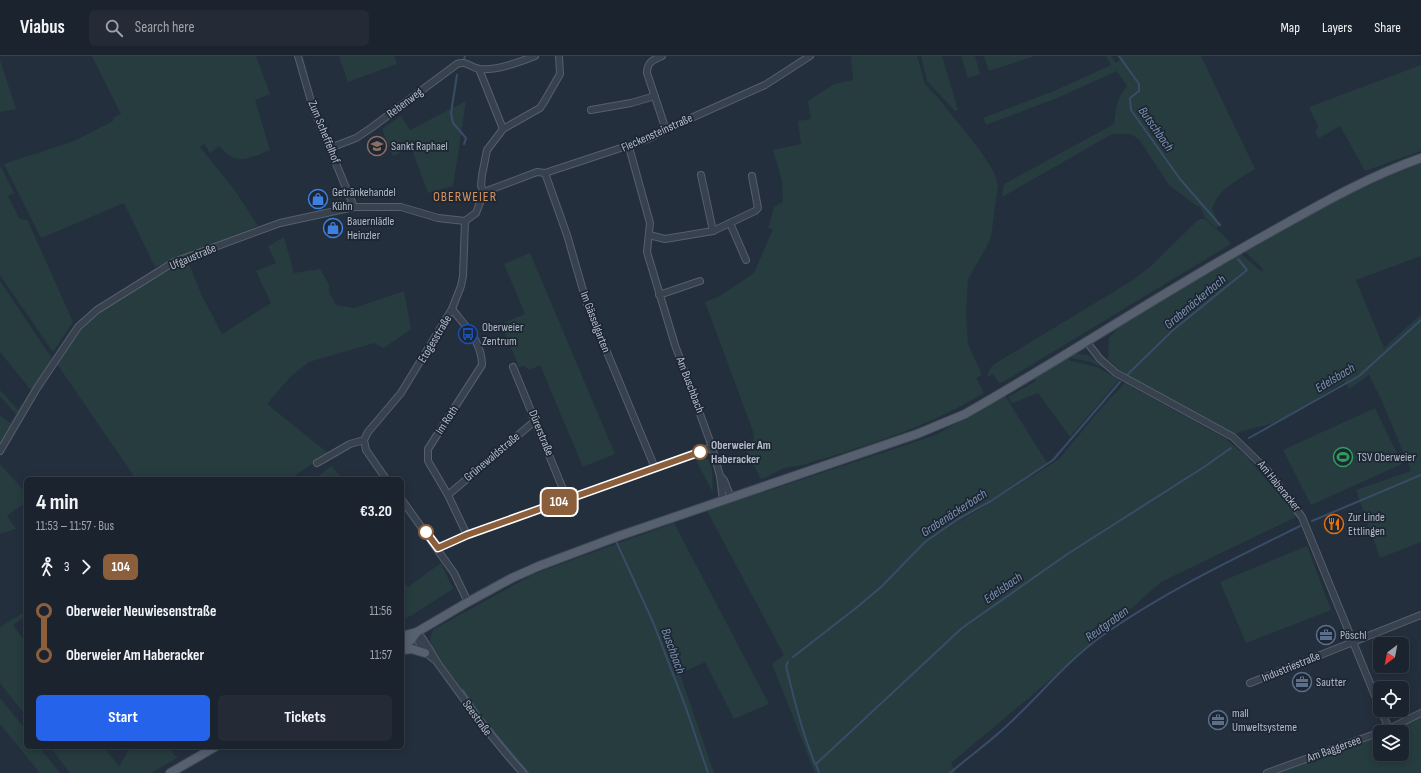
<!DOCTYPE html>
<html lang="en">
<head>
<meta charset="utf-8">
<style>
  body { margin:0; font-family:"Sofia Sans Condensed",sans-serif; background:#242b36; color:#f1f3f6; height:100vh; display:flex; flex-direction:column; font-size:15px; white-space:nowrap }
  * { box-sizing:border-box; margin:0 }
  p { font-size:13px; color:#a0a4aa }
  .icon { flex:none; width:22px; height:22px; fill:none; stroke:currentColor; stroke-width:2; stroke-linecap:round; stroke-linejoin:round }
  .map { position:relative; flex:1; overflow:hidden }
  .sheet { position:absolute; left:24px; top:421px; width:380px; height:272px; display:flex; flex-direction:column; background:#1b232e; border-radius:6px; box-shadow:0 2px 10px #0003,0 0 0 1px #39404a }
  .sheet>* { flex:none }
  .badge { padding:0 8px; border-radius:6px; font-size:14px; line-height:26px }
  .needle { width:26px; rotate:212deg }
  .fabs { position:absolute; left:1373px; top:581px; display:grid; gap:8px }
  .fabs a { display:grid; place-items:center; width:36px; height:36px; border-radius:6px; background:#1b232e; box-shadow:0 2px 10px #0003,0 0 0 1px #39404a; font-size:20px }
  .map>.badge { position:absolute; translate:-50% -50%; box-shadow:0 0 0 2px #fff }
  .legs { display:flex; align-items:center; gap:6px; height:44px; padding:0 12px; font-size:13px }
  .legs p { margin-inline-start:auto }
  .head { display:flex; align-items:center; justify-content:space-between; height:68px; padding:0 12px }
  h1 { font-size:22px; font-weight:700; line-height:30px }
  .cta { display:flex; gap:8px; margin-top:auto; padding:8px 12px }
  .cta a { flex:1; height:46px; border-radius:6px; background:#2563eb; color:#fff; font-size:16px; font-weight:700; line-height:46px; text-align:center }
  .cta a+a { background:#242b36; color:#f1f3f6 }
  ul { padding:0 12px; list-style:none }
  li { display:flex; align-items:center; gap:14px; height:44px; font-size:15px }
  li i { display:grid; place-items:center; width:6px; height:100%; margin:0 5px; background:currentColor }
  li i::after { content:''; width:10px; height:10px; margin:-5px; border:3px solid; border-radius:50%; background:#1b232e }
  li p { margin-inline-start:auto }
  li:first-child i { background:linear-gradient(#0000 50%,currentColor 0) }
  li:last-child i { background:linear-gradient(currentColor 50%,#0000 0) }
  header { display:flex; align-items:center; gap:24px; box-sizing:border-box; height:56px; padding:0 20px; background:#1b232e; border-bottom:1px solid #39404a }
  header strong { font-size:19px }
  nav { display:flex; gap:22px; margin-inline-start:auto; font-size:14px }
  .search { width:280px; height:36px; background:#242b36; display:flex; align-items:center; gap:10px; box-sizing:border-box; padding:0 14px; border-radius:6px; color:#a0a4aa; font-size:15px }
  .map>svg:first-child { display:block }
</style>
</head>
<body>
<header>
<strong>Viabus</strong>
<div class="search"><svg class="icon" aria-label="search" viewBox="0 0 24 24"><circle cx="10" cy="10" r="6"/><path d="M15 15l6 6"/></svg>Search here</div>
<nav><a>Map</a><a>Layers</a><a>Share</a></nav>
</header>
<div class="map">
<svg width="1421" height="717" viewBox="0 0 1421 717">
  <rect width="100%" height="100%" fill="#242f3e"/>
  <!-- green -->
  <g fill="#263c3f">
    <path d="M92,0H256L270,38L255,44L270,94C260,98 245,106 234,102C229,100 223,94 219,90L210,97L204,88L200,91L236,136L258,170L155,211L124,147L41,182L4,108L74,85L113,65V62L121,58Z"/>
    <path d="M339,0H394L397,8L348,26Z"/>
    <path d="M851,0H917L925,28L940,44L982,97L994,116L998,129L991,181L985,194L968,223L966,258L968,288L982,319L976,322L984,337C930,370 869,389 809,407C802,410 793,410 785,412C777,414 770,421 761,423L744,389L753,386L754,378L705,246L720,240L754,217L773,173L768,172L774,151L783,146L782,125L773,94L801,88L798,65L811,63L808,45L834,28L853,24Z"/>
    <path d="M921,0H942L958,54L955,55L927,25Z"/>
    <path d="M961,0H975L980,18L968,22Z"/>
    <path d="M984,0H1035L989,15Z"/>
    <path d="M1106,0H1111L1116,7L1120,4L1117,0H1201L1255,113C1238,124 1218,133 1212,153L1220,170L1216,172L1205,162L1200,151L1194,148L1169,129L1139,83L1130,78H1112L1002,141L1004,128L1114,68C1116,52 1117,42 1127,30L1117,15L1057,42L986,69L983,62L1054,35L1111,9Z"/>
    <path d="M0,4L16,53L0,56Z"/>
    <path d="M1421,9V95L1365,115L1340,70L1319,82L1315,77L1318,70L1309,51Z"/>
    <path d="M466,45L453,130L428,137L411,91L393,100L382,73L401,60L410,74Z"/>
    <path d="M1421,105V200L1356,224L1384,292L1421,258V486L1380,502L1356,434L1411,415L1382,345L1369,319L1349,333L1345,325C1323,338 1301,355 1278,365C1263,371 1248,372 1234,378C1193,352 1142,338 1108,303L1109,282L1119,271L1240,197L1262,216L1263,213L1243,194L1346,140Z"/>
    <path d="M0,109L14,137L8,140L19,162L25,164L27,163L73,266L53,296L0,219Z"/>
    <path d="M1199,163H1205C1215,173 1223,177 1231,188L1003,326L999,327L993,318L987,321L990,312L996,307L1133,224L1150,211Z"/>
    <path d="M284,181L294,217L320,213L329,229V236L336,249L354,252L404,235L411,273L384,292L374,287L309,306L291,320L267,348L328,397L290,423H136L57,308L77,275L88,263L165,217L188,206L202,240L222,278L271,247L256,215L276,207L268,190Z"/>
    <path d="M530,197L615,398L583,411L540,309L530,314L524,310L519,311L501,268L525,258L504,208Z"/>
    <path d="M0,225L51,301L50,306L0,389V359L10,367L16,358L0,340V334L18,354L31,334L0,296Z"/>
    <path d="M1073,297L1088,299L1107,313L1087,305L1071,302L1069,299Z"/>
    <path d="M1067,300L1071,305L1097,311L1119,324L1070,381L1038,337L1012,347L1008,341L1036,325L1034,321Z"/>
    <path d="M1125,327L1225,382L1247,401L1298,460L1161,526L1050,624L951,707L956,717H815L772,608L784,599L707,455L936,379L1004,338L1047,407L945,475L1059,403L1102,351Z"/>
    <path d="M1375,352L1402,408L1311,449L1283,394Z"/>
    <path d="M700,399C716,403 712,424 713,437L697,406L695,402Z"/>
    <path d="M0,408L26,437V446L7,460L16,473L0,478Z"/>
    <path d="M331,410L341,421L315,423Z"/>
    <path d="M674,467L769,648L734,663L705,606L680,618L714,717H526L503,693L438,600C431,590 427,583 434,573L534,518Z"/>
    <path d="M1307,490L1331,554L1246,587L1220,526Z"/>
    <path d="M441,507L453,533L407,562L402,555V524L408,531Z"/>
    <path d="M26,555V560L13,569L26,587V660L0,627V571Z"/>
    <path d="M0,642L26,674V691H39L60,717H40L0,668Z"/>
    <path d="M1421,662V717H1276L1380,681V698H1402V676H1390Z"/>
    <path d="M50,691H104L119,711L130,691H168L177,702L151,717H70Z"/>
  </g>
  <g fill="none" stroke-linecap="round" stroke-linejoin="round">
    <!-- stream -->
    <g stroke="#394c67" stroke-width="2">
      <path d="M1119,0L1139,28V35L1130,42L1131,54L1180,123L1220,169"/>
      <path d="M464,3L465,0"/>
      <path d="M457,19L451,57L453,67L466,82L464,88"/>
      <path d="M1127,319L1172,275L1247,214L1238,203"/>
      <path d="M1249,382L1359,320L1421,264"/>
      <path d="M1312,465L1421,419"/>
      <path d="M615,483L653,566L686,652L708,717"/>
      <path d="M793,601L856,552L881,531L925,486L958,463L991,445L1053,404L1120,326"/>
      <path d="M788,606L786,610C794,643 802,676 815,708"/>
      <path d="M463,634L482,662L528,717"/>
      <path d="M819,717L816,708L962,572L1066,499L1204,411L1231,392"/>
      <path d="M950,717C972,698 997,681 1017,660C1045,633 1071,602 1103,579C1164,536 1233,503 1300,470"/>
    </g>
    <!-- minor casing -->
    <g stroke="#565f6c" stroke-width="8">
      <g id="minor">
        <path d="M298,0L313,52L354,151"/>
        <path d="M662,0C653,4 647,6 647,17L665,71"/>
        <path d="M479,13L503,73"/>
        <path d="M591,54L631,47L655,40"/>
        <path d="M629,91L650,167L647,196L675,289L712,391L720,420L723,445"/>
        <path d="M330,92L356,82L371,72L457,8C467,4 470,12 480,13C496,15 520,6 535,0"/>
        <path d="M545,117L567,179L587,248L655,412"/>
        <path d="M701,119L713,175"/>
        <path d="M484,136L481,130L482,119L487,94L503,73L540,52L544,46L560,18L559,0"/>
        <path d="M465,165L476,157L484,136L537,116L545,117L648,83L662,76L665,71H671L765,29L810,0"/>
        <path d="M730,167L746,204"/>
        <path d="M649,179L665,183L713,175L755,155L758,152L752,120"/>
        <path d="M659,239L700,225"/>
        <path d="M452,253C466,271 482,286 482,309L428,393V405L448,439L467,479"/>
        <path d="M1086,285L1100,303L1116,317L1233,381L1268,415L1302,461L1380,652"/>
        <path d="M513,311L567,443"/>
        <path d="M0,395L37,332L78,271L97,254L174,206L280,167L354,151H401L438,162L465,165"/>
        <path d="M317,407L350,388L364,384"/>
        <path d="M720,420L724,424L731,442"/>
        <path d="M386,423L366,394L364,384L368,376L401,337L452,253L461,230L463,220L465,165"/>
        <path d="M448,439L536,364"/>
        <path d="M402,444L454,517L468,546"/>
        <path d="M438,492L467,479L712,391"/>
        <path d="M417,576C427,586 431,598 439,609C466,646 492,683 523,717"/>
        <path d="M417,576C418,591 423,595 435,604"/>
        <path d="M1250,627L1421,559"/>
        <path d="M1381,654L1389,673"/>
        <path d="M1267,717L1389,673L1421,657"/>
      </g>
    </g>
    <!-- major casing -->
    <g stroke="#414a57" stroke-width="10">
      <g id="major">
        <path d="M402,580L417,576"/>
        <path d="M402,589L411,584L417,576L468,546L512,522L539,510L619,480L917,378L965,358C1067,300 1166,234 1269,177C1319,149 1367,121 1421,102"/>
        <path d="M402,594L412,593L425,597"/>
        <path d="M170,717L215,691"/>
      </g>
    </g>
    <!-- minor -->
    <use href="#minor" stroke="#38414e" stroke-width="6"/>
    <!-- major -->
    <use href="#major" stroke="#56606e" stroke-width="8"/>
  </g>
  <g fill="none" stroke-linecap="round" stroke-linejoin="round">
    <!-- line-1 casing -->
    <g stroke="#fff" stroke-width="9">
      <path id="line-1" d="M426,476L438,492L467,479L700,396"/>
    </g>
    <!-- line-1 -->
    <use href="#line-1" stroke="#8b5e3c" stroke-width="6"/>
  </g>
  <!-- icons -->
  <defs>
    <g id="school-ring" transform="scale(1)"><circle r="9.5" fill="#1d2633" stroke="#8d6e63" stroke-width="1.5"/><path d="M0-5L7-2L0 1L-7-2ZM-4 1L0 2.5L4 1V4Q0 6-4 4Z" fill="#8d6e63"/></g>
    <g id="shop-ring" transform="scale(1)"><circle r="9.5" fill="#1d2633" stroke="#3f7fe0" stroke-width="1.5"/><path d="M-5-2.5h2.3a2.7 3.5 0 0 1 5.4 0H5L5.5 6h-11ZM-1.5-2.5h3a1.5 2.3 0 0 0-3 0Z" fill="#3f7fe0"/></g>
    <g id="bus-ring" transform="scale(1)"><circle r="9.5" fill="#1d2633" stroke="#1a4fb4" stroke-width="1.5"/><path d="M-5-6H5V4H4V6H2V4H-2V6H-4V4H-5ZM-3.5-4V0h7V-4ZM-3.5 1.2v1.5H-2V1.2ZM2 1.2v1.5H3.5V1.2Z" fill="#1a4fb4"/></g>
    <g id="stadium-ring" transform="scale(1)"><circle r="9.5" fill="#1d2633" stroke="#2e9e5b" stroke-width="1.5"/><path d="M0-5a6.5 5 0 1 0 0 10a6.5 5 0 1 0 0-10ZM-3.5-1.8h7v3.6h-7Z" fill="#2e9e5b"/></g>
    <g id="restaurant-ring" transform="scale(1)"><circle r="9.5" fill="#1d2633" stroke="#e8710a" stroke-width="1.5"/><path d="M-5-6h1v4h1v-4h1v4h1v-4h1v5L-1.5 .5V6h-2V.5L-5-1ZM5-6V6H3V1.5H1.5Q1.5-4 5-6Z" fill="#e8710a"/></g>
    <g id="office-ring" transform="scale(1)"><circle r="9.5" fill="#1d2633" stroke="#5c6f8a" stroke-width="1.5"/><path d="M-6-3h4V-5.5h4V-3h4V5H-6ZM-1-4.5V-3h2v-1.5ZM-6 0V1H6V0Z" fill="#5c6f8a"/></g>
  </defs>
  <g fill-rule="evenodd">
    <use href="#school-ring" x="377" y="90"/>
    <use href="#shop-ring" x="318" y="143"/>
    <use href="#shop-ring" x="333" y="172"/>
    <use href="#bus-ring" x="468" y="278"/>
    <use href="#stadium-ring" x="1343" y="401"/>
    <use href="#restaurant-ring" x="1334" y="468"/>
    <use href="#office-ring" x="1326" y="579"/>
    <use href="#office-ring" x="1302" y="626"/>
    <use href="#office-ring" x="1218" y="664"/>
  </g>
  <!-- markers -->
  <g fill="#fff" stroke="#8b5e3c" stroke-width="2">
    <circle cx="700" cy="396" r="7"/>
    <circle cx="426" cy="476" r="7"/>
  </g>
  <g text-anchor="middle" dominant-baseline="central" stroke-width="3.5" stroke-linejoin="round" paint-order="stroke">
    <!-- street labels -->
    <g font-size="12" fill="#b4bcc9" stroke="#1d2633">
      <text transform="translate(405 47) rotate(-37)">Rebenweg</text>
      <text transform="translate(324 76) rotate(68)">Zum Scheffelhof</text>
      <text transform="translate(657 77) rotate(-24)">Fleckensteinstraße</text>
      <text transform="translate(193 201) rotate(-23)">Ufgaustraße</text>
      <text transform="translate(595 266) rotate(69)">Im Gässelgarten</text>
      <text transform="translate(435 283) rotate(-59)">Etogesstraße</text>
      <text transform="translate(690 329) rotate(69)">Am Buschbach</text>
      <text transform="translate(447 364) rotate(-57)">Im Roth</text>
      <text transform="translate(541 377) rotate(68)">Dürerstraße</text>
      <text transform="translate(492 401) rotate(-40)">Grünewaldstraße</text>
      <text transform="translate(1279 430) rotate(51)">Am Haberacker</text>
      <text transform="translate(1291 611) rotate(-22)">Industriestraße</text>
      <text transform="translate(477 662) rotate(54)">Seestraße</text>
      <text transform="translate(1334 693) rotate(-20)">Am Baggersee</text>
    </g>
    <!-- poi labels -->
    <g font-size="12" fill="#b4bcc9" stroke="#1d2633" text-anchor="start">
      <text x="391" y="90">Sankt Raphael</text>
      <text x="332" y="136">Getränkehandel<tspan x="332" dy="14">Kühn</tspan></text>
      <text x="347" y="165">Bauernlädle<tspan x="347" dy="14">Heinzler</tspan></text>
      <text x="482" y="271">Oberweier<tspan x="482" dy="14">Zentrum</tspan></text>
      <text x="1357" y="401">TSV Oberweier</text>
      <text x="1348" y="461">Zur Linde<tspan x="1348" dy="14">Ettlingen</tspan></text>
      <text x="1340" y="579">Pöschl</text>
      <text x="1316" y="626">Sautter</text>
      <text x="1232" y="657">mall<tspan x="1232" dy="14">Umweltsysteme</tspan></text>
    </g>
    <!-- stop labels -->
    <g font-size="12" font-weight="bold" fill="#b4bcc9" stroke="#1d2633" text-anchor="start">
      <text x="711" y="389">Oberweier Am<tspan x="711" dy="14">Haberacker</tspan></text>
    </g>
    <!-- water labels -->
    <g font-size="13" font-style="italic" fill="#7c92b1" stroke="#1d2633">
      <text transform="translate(1156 73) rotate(55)">Butschbach</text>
      <text transform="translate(1195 246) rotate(-40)">Grabenäckerbach</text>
      <text transform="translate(1335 322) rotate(-31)">Edelsbach</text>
      <text transform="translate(954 457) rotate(-33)">Grabenäckerbach</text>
      <text transform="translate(1003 532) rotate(-35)">Edelsbach</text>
      <text transform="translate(1107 568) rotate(-36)">Reutgraben</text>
      <text transform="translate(673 595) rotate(70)">Buschbach</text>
    </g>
    <!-- quarter labels -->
    <g font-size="14" letter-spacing="1" fill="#d59563" stroke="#1d2633">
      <text x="465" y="140">OBERWEIER</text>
    </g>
  </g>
</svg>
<div class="fabs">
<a><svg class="needle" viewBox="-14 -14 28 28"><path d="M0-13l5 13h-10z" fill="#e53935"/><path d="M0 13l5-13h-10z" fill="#a0a4aa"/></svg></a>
<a><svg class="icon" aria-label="locate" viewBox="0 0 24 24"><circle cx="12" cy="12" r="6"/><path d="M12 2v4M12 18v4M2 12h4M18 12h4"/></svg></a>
<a><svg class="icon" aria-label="layers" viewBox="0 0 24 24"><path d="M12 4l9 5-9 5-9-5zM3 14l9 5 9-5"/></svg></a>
</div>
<b class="badge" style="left:559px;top:446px;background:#8b5e3c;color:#fff">104</b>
<section class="sheet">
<div class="head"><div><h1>4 min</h1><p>11:53 – 11:57 · Bus</p></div><b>€3.20</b></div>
<div class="legs"><svg class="icon" aria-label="walk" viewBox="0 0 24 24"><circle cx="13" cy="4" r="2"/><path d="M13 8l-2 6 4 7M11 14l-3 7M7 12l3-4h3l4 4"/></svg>3<svg class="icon" aria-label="forward" viewBox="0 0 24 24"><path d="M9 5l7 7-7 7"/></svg><b class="badge" style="background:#8b5e3c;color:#fff">104</b></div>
<ul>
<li><i style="color:#8b5e3c"></i><b>Oberweier Neuwiesenstraße</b><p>11:56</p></li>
<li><i style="color:#8b5e3c"></i><b>Oberweier Am Haberacker</b><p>11:57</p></li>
</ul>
<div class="cta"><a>Start</a><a>Tickets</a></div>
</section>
</div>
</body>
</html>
